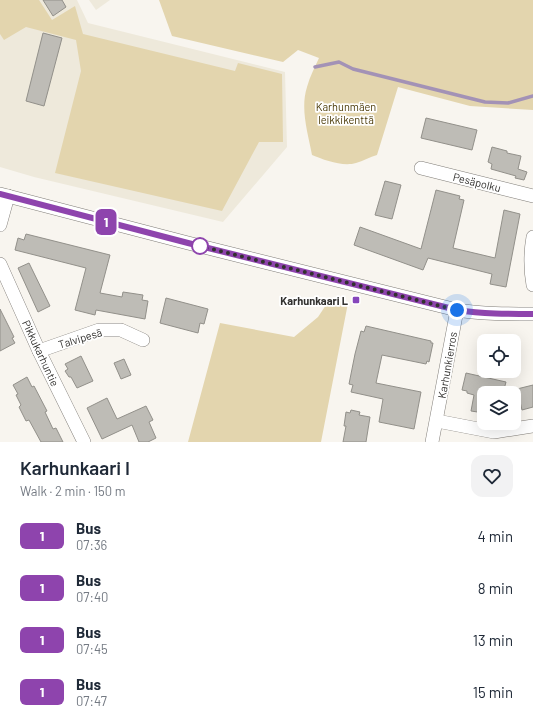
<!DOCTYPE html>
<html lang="en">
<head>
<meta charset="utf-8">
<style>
  body { margin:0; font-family:Barlow,sans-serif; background:#f2f2f3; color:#1f2937; height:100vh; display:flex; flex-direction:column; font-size:15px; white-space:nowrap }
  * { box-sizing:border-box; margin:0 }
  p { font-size:13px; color:#747a83 }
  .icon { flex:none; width:22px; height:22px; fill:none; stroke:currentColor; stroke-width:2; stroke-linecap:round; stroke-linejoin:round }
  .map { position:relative; height:442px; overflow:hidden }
  .panel { display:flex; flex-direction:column; background:#fff; flex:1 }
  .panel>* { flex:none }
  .badge { padding:0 8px; border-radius:6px; font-size:14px; line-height:26px }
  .fabs { position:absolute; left:477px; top:334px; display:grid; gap:8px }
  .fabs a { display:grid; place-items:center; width:44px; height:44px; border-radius:8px; background:#fff; box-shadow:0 4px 16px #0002; font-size:20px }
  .you { position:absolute; width:20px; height:20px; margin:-10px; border:3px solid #fff; border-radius:50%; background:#1a73e8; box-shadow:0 0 0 6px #1a73e833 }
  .map>.badge { position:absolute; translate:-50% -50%; box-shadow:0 0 0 2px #fff }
  .round { display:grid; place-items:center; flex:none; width:42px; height:42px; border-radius:12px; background:#f2f2f3 }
  .head { display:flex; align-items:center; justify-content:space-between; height:68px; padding:0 20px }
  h1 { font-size:19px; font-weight:600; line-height:30px }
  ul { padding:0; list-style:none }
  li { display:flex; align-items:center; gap:12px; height:52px; padding:0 20px }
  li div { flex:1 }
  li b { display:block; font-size:15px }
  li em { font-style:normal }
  li .badge { min-width:44px; font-weight:700; text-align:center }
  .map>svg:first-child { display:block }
</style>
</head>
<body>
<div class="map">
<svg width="533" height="442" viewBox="0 0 533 442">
  <rect width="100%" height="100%" fill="#f8f5ef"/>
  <!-- built -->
  <g fill="#eee9db">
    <path d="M0,0H77L88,23L285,72L287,147L223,222L34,177L0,167Z"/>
    <path d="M89,0H110L96,10Z"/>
  </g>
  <!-- green -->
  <g fill="#e3d5ae">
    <path d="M0,0H39L52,20L75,6L83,34L235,71L238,63L282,74L283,142H259L222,211L55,173L81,71L76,40L26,27L4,40L0,34Z"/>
    <path d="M159,0H533V110L470,106L398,87L377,155C370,157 363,161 356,163C343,167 324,160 312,155C308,133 300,109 307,87C310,76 315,67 319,58L298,50L283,62L172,36Z"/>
    <path d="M330,299L348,303L321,442H188L220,323L294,337L318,317Z"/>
  </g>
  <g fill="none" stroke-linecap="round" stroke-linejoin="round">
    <!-- stream -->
    <path stroke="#a392b6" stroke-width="3.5" d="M315,67L339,62L353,69L485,102L508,103L533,96"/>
  </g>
  <!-- building -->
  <g fill="#bebcb6" stroke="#92908a">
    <path d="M43,0H62L66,7L53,16Z"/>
    <path d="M43,33L62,38L44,106L26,101Z"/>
    <path d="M426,118L477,130L472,150L421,138Z"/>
    <path d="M492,147L507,151V153L521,156L518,169L527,172L524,180L515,178L516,176L491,169L492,164L488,162Z"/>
    <path d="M385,181L401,185L392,219L375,215Z"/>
    <path d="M436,190L460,196L459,199L464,200L453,248L495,258L504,210L520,214L506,287L490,284L492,274L428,258L423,270L354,245L360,227L421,249Z"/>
    <path d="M26,234L110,255L100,293L122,297L123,292L143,295L142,300L148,301L145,319L96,310L95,315L75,310L86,268L15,250L18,238L24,240Z"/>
    <path d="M29,263L50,306L38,312L18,268Z"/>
    <path d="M166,298L208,309L204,324L200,323L198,333L160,323Z"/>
    <path d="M0,309L14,337L12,338L15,343L0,351Z"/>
    <path d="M366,326L431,341V343H433L429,362L427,361L426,364L382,355L376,383L421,392L414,429L379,422L383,399L351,392L353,385L349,384L355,354L361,331L364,332Z"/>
    <path d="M81,356L93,381L77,388L71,377H69L65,371L68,369L65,364Z"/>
    <path d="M124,359L131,375L121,379L114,363Z"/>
    <path d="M466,373L506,382L503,393H484V413L471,411L474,395L467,393V391L462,390Z"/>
    <path d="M27,377L32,387L34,386L47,411L45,412L53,429L56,428L63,442H41L29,420L26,421L19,407L21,405L16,395L18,394L13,385Z"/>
    <path d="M533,385V407L522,410L517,389Z"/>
    <path d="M107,398L117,419L146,406L153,420L149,422L156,438L148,442H139L132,425L102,439L87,408Z"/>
    <path d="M351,410L360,412L359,415L370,417L366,442H343L346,426H344L346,412L350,413Z"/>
  </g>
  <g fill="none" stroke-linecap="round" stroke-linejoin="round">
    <!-- minor casing -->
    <g stroke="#807d78" stroke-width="14">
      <g id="minor">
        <path d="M421,168L533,196"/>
        <path d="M0,194L188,243L457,310C483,314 507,314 533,314"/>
        <path d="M0,225L8,196"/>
        <path d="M533,237C530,254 530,268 533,285"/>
        <path d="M0,264L39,351L84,442"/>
        <path d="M39,351L99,330H121L143,340"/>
        <path d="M437,421L494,432L533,426"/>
        <path d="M432,442L457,310"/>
      </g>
    </g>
    <!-- minor -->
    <use href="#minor" stroke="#fff" stroke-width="13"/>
  </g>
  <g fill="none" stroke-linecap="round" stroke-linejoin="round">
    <!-- line casing -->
    <g stroke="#fff" stroke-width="9">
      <path id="line" d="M0,194L188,243L457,310C483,314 507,314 533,314"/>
    </g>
    <!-- line -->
    <use href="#line" stroke="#8e44ad" stroke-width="6"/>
    <!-- walk -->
    <path stroke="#32312f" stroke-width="4" stroke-dasharray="0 7.2" d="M200,246L457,310"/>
  </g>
  <!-- markers -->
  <circle fill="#fff" stroke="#8e44ad" stroke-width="2" cx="200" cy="246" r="8"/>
  <rect fill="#8646bb" stroke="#fff" stroke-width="1.5" x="352" y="296" width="8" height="8" rx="2"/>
  <g text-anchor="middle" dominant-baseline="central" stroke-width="3.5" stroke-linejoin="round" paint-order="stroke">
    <!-- park labels -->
    <g font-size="11" fill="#493906" stroke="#fff">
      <text x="346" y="106">Karhunmäen<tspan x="346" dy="13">leikkikenttä</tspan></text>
    </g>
    <!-- street labels -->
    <g font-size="11" fill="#32312f" stroke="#fff">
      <text transform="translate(477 182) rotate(14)">Pesäpolku</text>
      <text transform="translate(80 338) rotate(-17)">Talvipesä</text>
      <text transform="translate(41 353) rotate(65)">Pikkukarhuntie</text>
      <text transform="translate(447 365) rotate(-80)">Karhunkierros</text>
    </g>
    <!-- poi labels -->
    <g font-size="11" font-weight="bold" fill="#32312f" stroke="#fff" text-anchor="end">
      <text x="348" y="300">Karhunkaari L</text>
    </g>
  </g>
</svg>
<div class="fabs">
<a><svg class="icon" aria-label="locate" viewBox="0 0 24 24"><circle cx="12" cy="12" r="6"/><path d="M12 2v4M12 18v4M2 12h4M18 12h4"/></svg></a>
<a><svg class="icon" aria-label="layers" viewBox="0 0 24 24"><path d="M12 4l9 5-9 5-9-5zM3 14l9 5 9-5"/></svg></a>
</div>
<div class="you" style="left:457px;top:310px"></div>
<b class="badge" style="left:106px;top:222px;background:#8e44ad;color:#fff">1</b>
</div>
<section class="panel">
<div class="head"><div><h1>Karhunkaari I</h1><p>Walk · 2 min · 150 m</p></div><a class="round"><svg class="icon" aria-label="heart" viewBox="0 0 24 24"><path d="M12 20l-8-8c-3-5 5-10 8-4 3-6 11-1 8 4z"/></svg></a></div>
<ul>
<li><span class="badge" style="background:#8e44ad;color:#fff">1</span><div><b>Bus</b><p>07:36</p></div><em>4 min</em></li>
<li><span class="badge" style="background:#8e44ad;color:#fff">1</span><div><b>Bus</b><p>07:40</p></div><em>8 min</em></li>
<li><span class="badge" style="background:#8e44ad;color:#fff">1</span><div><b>Bus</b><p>07:45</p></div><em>13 min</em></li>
<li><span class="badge" style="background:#8e44ad;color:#fff">1</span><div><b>Bus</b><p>07:47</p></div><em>15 min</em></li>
</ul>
</section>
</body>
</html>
